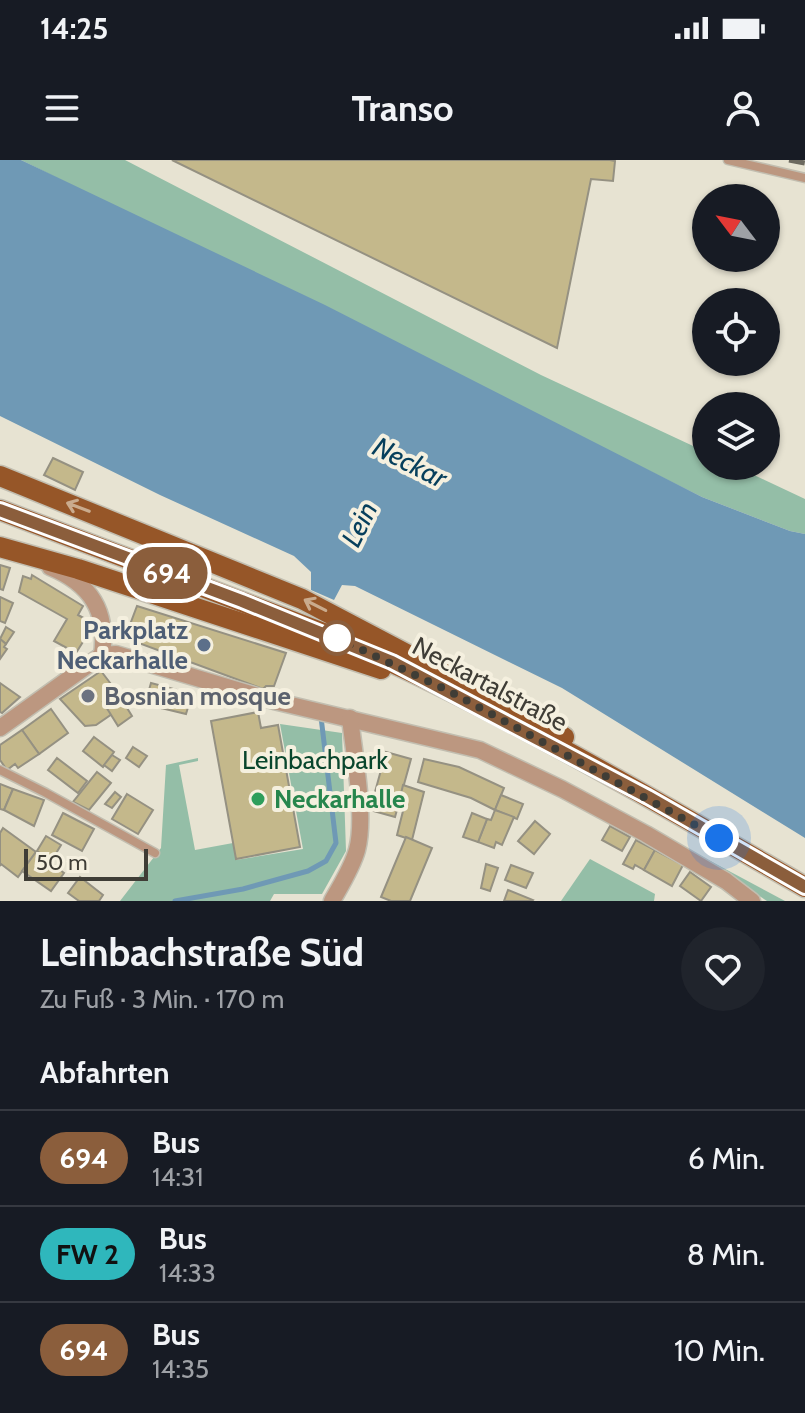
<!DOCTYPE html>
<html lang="de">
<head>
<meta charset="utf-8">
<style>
  body { margin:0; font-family:Cabin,sans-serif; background:#20242c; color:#f1f3f6; height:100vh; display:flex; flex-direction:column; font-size:30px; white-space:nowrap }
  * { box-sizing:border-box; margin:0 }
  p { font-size:26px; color:#9ea1a6 }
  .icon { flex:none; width:44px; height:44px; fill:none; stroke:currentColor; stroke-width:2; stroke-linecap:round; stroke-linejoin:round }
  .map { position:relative; height:741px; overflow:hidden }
  .drawer { display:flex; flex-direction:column; background:#171b24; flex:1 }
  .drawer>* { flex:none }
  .badge { padding:0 16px; border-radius:26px; font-size:28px; line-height:52px }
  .needle { width:52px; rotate:302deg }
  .fabs { position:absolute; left:692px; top:24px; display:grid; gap:16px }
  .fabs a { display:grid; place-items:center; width:88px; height:88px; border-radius:50%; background:#171b24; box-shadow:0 2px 6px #0004; font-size:40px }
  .scale { position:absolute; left:24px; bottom:20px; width:124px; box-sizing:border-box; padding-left:8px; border:4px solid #3f3d36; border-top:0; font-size:22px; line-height:28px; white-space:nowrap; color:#3f3d36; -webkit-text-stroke:6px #f5f0df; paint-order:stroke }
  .you { position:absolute; width:40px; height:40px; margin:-20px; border:6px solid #fff; border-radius:50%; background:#1a73e8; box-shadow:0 0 0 12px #1a73e833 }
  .map>.badge { position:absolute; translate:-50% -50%; box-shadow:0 0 0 4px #fff }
  h2 { padding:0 40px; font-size:30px; line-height:72px }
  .round { display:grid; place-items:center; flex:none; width:84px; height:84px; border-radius:42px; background:#20242c }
  .overview { display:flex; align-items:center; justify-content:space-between; height:136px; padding:0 40px }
  h1 { font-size:38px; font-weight:700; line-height:60px }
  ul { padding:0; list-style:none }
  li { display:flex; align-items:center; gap:24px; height:96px; padding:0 40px; border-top:2px solid #363941 }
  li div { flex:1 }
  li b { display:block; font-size:30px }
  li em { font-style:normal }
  li .badge { min-width:88px; font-weight:700; text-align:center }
  .status { display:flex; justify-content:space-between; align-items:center; height:56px; padding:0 40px; background:#171b24; direction:ltr }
  .status svg { height:22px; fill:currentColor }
  header { display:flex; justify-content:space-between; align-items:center; height:104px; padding:0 40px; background:#171b24; font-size:36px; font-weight:700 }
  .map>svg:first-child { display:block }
</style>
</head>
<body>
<div class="status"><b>14:25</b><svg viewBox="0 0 49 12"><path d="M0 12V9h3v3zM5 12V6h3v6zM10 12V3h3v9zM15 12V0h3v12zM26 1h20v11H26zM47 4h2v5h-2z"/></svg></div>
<header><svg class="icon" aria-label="menu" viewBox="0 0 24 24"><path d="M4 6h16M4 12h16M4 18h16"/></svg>Transo<svg class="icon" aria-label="person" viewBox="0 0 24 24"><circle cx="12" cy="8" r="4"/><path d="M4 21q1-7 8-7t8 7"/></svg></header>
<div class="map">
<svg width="805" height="741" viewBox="0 0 805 741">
  <rect width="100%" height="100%" fill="#e7e3d2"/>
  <!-- green -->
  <g fill="#94bea7">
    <path d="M21,0H125L541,215L706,292V306H735L805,339V374L790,371L702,337Z"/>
    <path d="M280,564L342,573L346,691L322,734H274L270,741H120L161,688L166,605L198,598V601L179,605L195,690L233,683L236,700L303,689Z"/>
    <path d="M686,688L785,741H767Z"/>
    <path d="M590,699L655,734L654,741H561Z"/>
  </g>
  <!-- water -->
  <path fill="#6f99b5" d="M0,0H21L325,145L702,337L790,371L805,374V678L562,528L355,426L342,425L334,440L311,430V412L294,396L160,335L0,256Z"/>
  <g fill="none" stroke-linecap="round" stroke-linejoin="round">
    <!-- stream -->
    <path stroke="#6f99b5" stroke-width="5" d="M175,741L243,729L308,711L326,701L336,683L321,557"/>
  </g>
  <!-- building -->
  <g fill="#c4b88b" stroke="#959182" stroke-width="2">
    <path d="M172,0H610L615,1L613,21L591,19L557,188Z"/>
    <path d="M53,298L83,312L75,330L44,315Z"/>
    <path d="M0,405L10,408L3,430L0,429Z"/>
    <path d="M32,415L83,446L78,455L91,462L83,475L86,477L76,493L54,481L67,459L19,432L23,416L31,419Z"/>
    <path d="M0,437L13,443L5,463L0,461Z"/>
    <path d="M137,446L286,493L274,526H266L263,529L125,478Z"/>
    <path d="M6,467L14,472L6,484L0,479Z"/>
    <path d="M0,479L6,484L4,487L7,489L0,499Z"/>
    <path d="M101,511L117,532L103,542L112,554L96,565L85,566L60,539Z"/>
    <path d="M0,523L20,537L2,553L0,552Z"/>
    <path d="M151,523L166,527L161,548L145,544Z"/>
    <path d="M166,527L192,534L186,554L161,548Z"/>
    <path d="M117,532L132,556L118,566L103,542Z"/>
    <path d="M51,549L68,573L39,594L22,570Z"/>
    <path d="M258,552L261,568L278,565L300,687L236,699L211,561Z"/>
    <path d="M22,570L39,594L18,608L15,604L7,610L0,600V585Z"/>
    <path d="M94,577L114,592L103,607L83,591Z"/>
    <path d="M133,587L147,596L139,607L126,598Z"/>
    <path d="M386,592L411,599L395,657L370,650Z"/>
    <path d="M112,595L120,600L112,611L104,605Z"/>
    <path d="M57,598L87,621L78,633L48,610Z"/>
    <path d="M424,599L459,607L504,628L495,650L471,638L418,622Z"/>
    <path d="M97,612L111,623L89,650L73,642Z"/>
    <path d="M0,624L13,629L4,650L0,649Z"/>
    <path d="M403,625L424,632L412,680L397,675L404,647L398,646Z"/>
    <path d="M13,629L44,640L34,666L4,650Z"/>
    <path d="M115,632L121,637L112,648L105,644Z"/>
    <path d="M127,634L153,650L138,674L112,659Z"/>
    <path d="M501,635L523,644L517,659L495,650Z"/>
    <path d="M495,650L514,657L502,685L496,682L494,688L478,682L487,659L491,660Z"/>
    <path d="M63,653L94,669L82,691L52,675Z"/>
    <path d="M472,653L487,659L478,682L463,677Z"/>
    <path d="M535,661L550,674L534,694L518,681Z"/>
    <path d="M610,666L630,677L622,691L602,680Z"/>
    <path d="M3,668L36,692L18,717L1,704L0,706V673Z"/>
    <path d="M46,676L61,685L52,700L37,691Z"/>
    <path d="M406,677L432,688L410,741H391L381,737Z"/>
    <path d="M636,680L655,690L644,710L635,705L633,709L623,704Z"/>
    <path d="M655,690L683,705L672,726L644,710Z"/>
    <path d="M36,692L64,713L51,731L22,711Z"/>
    <path d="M486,704L498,708L490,731L481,728Z"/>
    <path d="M511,705L533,713L526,728L505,720Z"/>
    <path d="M690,712L711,727L701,741L680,726Z"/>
    <path d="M80,717L103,735L99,741H79L68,733Z"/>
    <path d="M508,730L533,740L532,741H504Z"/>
  </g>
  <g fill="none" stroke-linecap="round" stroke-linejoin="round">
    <!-- service casing -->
    <g stroke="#c2beb0" stroke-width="11">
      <g id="service">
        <path d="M728,0L805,18"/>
        <path d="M0,610L46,633L155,693"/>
      </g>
    </g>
    <!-- minor casing -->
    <g stroke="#c2beb0" stroke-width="19">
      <g id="minor">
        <path d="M50,407C91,424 108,451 102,495"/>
        <path d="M0,568L102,495L116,494L274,541L480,590L562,629L646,674L726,721L752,741"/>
        <path d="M332,741C341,725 352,708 357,690C366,656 354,594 350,558"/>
      </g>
    </g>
    <!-- primary casing -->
    <g stroke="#c2beb0" stroke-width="23">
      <g id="primary">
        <path d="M0,316L302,439L564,577"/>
        <path d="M0,350L342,480C502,550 654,640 805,727"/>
        <path d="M0,387L78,409L381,509"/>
      </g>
    </g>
    <!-- service -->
    <use href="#service" stroke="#bc9780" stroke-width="8"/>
    <!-- minor -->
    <use href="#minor" stroke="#bc9780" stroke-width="16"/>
    <!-- primary -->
    <use href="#primary" stroke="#965628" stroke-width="20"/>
    <!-- rail -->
    <path stroke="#6c695f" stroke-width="5" stroke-dasharray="16 8" stroke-linecap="butt" d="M789,0L805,3"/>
  </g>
  <!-- one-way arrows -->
  <defs><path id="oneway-shaft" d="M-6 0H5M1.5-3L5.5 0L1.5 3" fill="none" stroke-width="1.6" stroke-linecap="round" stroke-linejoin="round" transform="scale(2)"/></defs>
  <g stroke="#caab8d">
    <use href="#oneway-shaft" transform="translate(78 347) rotate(-159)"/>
    <use href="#oneway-shaft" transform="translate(315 445) rotate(-153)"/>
  </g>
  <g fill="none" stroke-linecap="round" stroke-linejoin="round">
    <!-- line casing -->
    <g stroke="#fff" stroke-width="18">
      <path id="line" d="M0,350L242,441L392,502L648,637L805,727"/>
    </g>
    <!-- line -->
    <use href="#line" stroke="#8b5e3c" stroke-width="12"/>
    <!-- walk -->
    <path stroke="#3f3d36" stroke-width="8" stroke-dasharray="0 14.4" d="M337,478L451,532L719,678"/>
  </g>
  <!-- markers -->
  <circle fill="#fff" stroke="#8b5e3c" stroke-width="4" cx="337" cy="478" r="16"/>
  <circle fill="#5c6f8a" stroke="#f5f0df" stroke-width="3" cx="204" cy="485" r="8"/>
  <circle fill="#6b7280" stroke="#f5f0df" stroke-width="3" cx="88" cy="536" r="8"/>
  <circle fill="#2e9e5b" stroke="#f5f0df" stroke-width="3" cx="258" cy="639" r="8"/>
  <g text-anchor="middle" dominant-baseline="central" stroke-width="8" stroke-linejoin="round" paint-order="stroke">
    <!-- service labels -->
    <g font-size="26" font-weight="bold" fill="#4e5e75" stroke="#f5f0df" text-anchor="end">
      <text x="188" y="470">Parkplatz<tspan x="188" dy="30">Neckarhalle</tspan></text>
    </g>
    <!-- street labels -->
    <g font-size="26" fill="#3f3d36" stroke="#f5f0df">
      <text transform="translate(490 524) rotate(28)">Neckartalstraße</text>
    </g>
    <!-- worship labels -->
    <g font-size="26" font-weight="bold" fill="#5b616d" stroke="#f5f0df" text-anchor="start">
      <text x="104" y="536">Bosnian mosque</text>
    </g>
    <!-- park labels -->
    <g font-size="26" fill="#09462d" stroke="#f5f0df">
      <text x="315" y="600">Leinbachpark</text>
    </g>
    <!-- leisure labels -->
    <g font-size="26" font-weight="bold" fill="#27864d" stroke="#f5f0df" text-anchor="start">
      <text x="274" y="639">Neckarhalle</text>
    </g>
    <!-- water labels -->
    <g font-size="28" font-style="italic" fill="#063f5c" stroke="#f5f0df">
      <text transform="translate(410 302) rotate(27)">Neckar</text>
      <text transform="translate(359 364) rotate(-64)">Lein</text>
    </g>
  </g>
</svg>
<div class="fabs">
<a><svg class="needle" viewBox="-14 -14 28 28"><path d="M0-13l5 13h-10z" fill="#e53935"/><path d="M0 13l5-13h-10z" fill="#9ea1a6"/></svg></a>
<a><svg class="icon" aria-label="locate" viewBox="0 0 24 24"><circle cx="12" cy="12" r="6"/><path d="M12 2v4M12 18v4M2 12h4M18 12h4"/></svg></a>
<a><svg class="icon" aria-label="layers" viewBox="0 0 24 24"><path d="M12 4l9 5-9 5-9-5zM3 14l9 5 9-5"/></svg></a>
</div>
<div class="scale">50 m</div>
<div class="you" style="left:719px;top:678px"></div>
<b class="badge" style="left:167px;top:413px;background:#8b5e3c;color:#fff">694</b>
</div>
<section class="drawer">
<div class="overview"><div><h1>Leinbachstraße Süd</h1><p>Zu Fuß · 3 Min. · 170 m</p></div><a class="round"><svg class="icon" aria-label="heart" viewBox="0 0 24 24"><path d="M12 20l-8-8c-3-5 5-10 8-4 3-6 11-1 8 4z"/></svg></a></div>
<h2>Abfahrten</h2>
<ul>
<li><span class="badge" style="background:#8b5e3c;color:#fff">694</span><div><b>Bus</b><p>14:31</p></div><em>6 Min.</em></li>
<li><span class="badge" style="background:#2fb7bc;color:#111">FW 2</span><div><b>Bus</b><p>14:33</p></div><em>8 Min.</em></li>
<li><span class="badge" style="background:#8b5e3c;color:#fff">694</span><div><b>Bus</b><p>14:35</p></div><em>10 Min.</em></li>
</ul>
</section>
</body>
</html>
